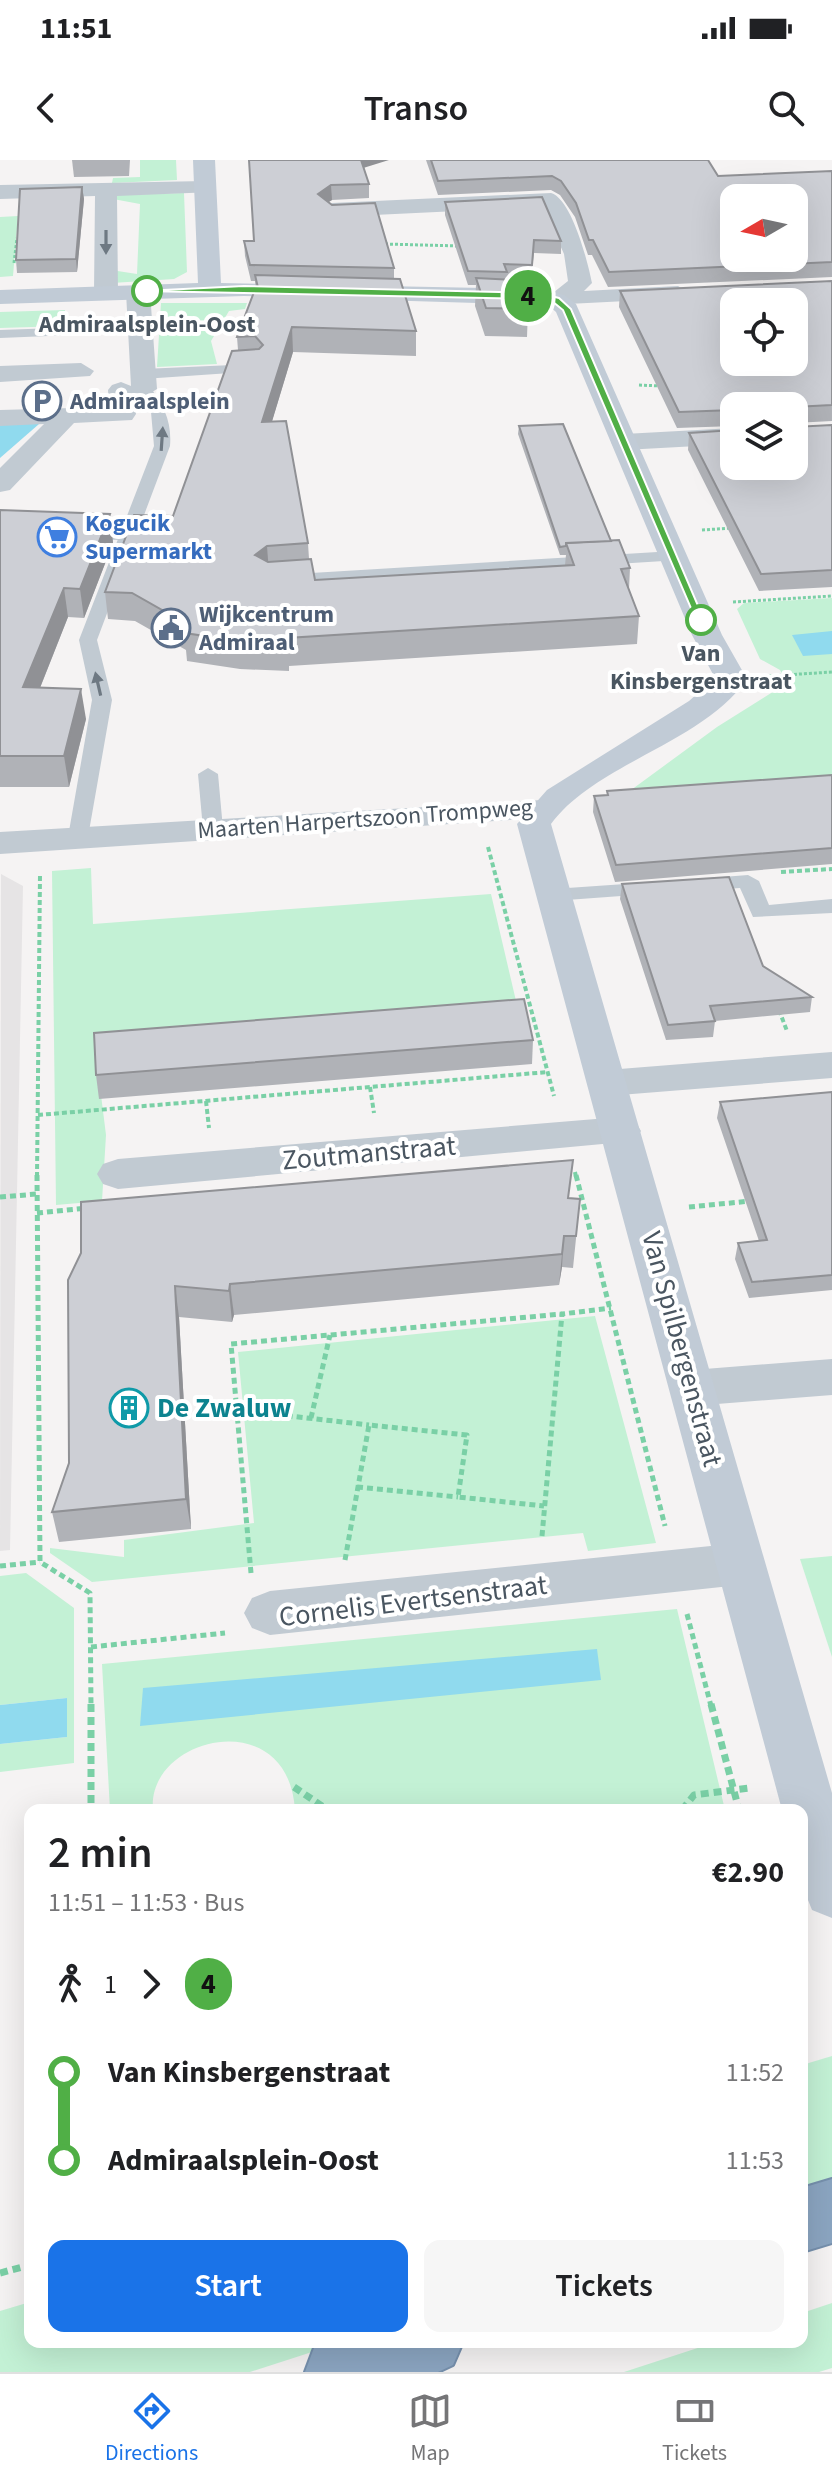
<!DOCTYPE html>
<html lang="en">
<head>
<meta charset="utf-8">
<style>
  body { margin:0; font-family:"Source Sans 3",sans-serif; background:#f6f6f6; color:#202124; height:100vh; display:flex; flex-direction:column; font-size:30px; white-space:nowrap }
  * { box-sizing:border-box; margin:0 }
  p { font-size:26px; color:#757577 }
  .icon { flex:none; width:44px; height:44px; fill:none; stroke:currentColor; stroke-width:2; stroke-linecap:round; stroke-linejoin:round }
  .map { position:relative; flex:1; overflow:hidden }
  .drawer { position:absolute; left:24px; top:1644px; width:784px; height:544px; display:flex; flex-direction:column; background:#fff; border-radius:16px; box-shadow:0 8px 32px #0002 }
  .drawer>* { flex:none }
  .badge { padding:0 16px; border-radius:26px; font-size:28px; line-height:52px }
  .needle { width:52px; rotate:261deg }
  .fabs { position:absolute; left:720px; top:24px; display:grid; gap:16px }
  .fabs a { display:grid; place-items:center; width:88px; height:88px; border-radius:16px; background:#fff; box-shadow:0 8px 32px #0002; font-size:40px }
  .map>.badge { position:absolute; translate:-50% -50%; box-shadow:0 0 0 4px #fff }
  .legs { display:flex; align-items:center; gap:12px; height:88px; padding:0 24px; font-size:26px }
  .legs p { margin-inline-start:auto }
  .head { display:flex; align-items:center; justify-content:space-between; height:136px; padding:0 24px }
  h1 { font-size:44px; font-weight:600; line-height:60px }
  .cta { display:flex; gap:16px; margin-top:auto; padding:16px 24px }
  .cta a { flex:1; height:92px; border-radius:16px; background:#1a73e8; color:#fff; font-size:32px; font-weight:600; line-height:92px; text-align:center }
  .cta a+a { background:#f6f6f6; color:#202124 }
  ul { padding:0 24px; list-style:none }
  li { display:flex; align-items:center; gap:28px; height:88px; font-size:30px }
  li i { display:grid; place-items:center; width:12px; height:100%; margin:0 10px; background:currentColor }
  li i::after { content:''; width:20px; height:20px; margin:-10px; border:6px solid; border-radius:50%; background:#fff }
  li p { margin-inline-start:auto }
  li:first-child i { background:linear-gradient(#0000 50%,currentColor 0) }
  li:last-child i { background:linear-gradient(currentColor 50%,#0000 0) }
  .status { display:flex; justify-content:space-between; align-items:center; height:56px; padding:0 40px; background:#fff; direction:ltr }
  .status svg { height:22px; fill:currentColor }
  header { display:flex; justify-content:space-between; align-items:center; height:104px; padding:0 24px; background:#fff; font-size:36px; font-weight:600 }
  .dock { display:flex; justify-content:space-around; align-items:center; height:112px; border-top:2px solid #e0e0e0; background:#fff; font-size:22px; color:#757577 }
  .dock a { display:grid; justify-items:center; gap:4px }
  .dock .current { color:#1a73e8 }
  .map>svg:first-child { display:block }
</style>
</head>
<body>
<div class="status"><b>11:51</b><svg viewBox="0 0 49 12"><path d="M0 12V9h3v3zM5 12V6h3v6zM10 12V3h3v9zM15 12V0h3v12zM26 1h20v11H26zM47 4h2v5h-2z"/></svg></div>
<header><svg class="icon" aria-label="back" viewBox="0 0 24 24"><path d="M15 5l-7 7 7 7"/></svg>Transo<svg class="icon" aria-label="search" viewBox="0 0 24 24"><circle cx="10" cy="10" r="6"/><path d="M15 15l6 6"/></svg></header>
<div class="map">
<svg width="832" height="2212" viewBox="0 0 832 2212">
  <rect width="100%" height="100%" fill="#f5f3f3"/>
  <!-- education -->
  <path fill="#e6e4e5" d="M1,714L23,726L10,1390L0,1391Z"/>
  <!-- green -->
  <g fill="#c3f1d5">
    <path d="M140,0H176L177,20L112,23L113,18L140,17Z"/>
    <path d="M184,33L187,112L174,119L112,123L111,110L137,114L140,44L113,39V35Z"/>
    <path d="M18,56L13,116L0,117V57Z"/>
    <path d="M161,143H247L245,149L229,151L211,181L217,204L157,207Z"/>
    <path d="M65,150L64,166L0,168V152Z"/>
    <path d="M832,438V619L627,633L717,567L787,523L780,510L760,499L737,449L744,443Z"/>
    <path d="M91,708L93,764L491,734L520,858L96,895L106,975L102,1041L56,1045L52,711Z"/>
    <path d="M595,1156L656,1383L588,1391L583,1373L92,1422L50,1393V1388L124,1397V1380L254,1363L238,1192Z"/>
    <path d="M832,1396V1497L800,1399Z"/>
    <path d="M26,1413L74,1448V1603L0,1612V1584L67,1577V1538L0,1545V1416Z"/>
    <path d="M677,1449L725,1650H295C288,1542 146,1577 153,1650H110L102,1504Z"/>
    <path d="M832,1896V2023L802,2033V1905Z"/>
    <path d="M30,2142V2182H343L250,2212H0V2151Z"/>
    <path d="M832,2143V2208L819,2212H624L716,2182H802V2153Z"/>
  </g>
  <!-- water -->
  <g fill="#90daee">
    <path d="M0,262L39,264L0,298Z"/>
    <path d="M832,471V494L803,496L792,475Z"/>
    <path d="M597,1489L601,1520L140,1566L143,1528Z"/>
    <path d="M67,1538V1577L0,1584V1545Z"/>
  </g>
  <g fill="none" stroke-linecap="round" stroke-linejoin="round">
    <!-- highway casing -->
    <g stroke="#7690ad" stroke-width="4">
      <g id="highway">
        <path d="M832,2019V2083L802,2092V2028Z"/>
        <path d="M330,2182H463L453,2205L438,2212H305L314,2188Z"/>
      </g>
    </g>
    <!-- path-far3 -->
    <g stroke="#7ad0a6" stroke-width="3" stroke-dasharray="3 2" stroke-linecap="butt">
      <path d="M385,84L459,86"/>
      <path d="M14,103L17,78"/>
      <path d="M639,225L660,226"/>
      <path d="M702,370L732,368"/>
      <path d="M733,442L832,436"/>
      <path d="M769,516L832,512"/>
    </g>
    <!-- path-far2 -->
    <g stroke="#7ad0a6" stroke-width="4" stroke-dasharray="5 3" stroke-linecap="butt">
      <path d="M488,687L554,936"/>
      <path d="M781,712L832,709"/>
      <path d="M779,850L787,871"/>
      <path d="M370,927L374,953"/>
      <path d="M206,941L209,968"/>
      <path d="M38,955L548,912"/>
      <path d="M575,1012L576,1017"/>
      <path d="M37,1017L40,715"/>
    </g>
    <!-- path-far1 -->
    <g stroke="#7ad0a6" stroke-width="5" stroke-dasharray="6 4" stroke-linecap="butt">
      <path d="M37,1015L40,1402L90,1433L91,1546"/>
      <path d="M576,1015L665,1366"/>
      <path d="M0,1037L37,1034"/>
      <path d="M689,1047L751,1041"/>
      <path d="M37,1053L87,1048"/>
      <path d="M237,1250L369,1265"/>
      <path d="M311,1258L330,1175"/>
      <path d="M357,1327L458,1337"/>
      <path d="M542,1376L562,1154L611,1148"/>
      <path d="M345,1400L369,1265L467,1275L458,1337L544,1346"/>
      <path d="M0,1406L40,1402"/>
      <path d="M251,1413L231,1184L562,1154"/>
      <path d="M687,1454L711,1546"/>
      <path d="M91,1487L225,1473"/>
    </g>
    <!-- path -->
    <g stroke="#7ad0a6" stroke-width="7" stroke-dasharray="8 5" stroke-linecap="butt">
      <path d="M91,1544V1650"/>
      <path d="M711,1544L739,1650"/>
      <path d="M294,1627L328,1650"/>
      <path d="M682,1650L694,1635L749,1628"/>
      <path d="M0,2113L30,2105"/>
    </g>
    <!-- lane -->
    <g fill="#c1cad2" fill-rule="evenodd">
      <path d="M140,165L147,169L145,172L0,178V170Z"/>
      <path d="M255,204L262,208L260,211L143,219L135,214L143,209Z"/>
      <path d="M139,226H149C164,245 172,262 170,286L97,480L112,540L88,677L78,683L68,677L92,540L79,480L154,286L151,252L136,229Z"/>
      <path d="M674,391L680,392V400L278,425L269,420L278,415Z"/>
      <path d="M208,608L218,614L223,669L213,675L203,669L198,614Z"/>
      <path d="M748,715L759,721L769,745L832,739V753L753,757L740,728L697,731L686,725L697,719Z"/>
      <path d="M654,722L662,723L665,728L662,733L553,741L542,735L553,729Z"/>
    </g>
    <!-- street -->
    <g fill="#c1cad2" fill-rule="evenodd">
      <path d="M205,21L216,27L213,32L117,36L118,133L106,140L94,133L95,36L0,39V25Z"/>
      <path d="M551,33C572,39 588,103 592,123L584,131L678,126L690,133L686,138L548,145L544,140L568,121L564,94L543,47L332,57L321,50L332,43Z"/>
      <path d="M138,125L150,132L157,229L144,237L134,234L136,254L132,260L74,263L10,330L0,332V308L44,264L0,266V250L109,247L108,230L112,225L121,222L131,226L126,132Z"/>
      <path d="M81,203L94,211L90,216L0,222V206Z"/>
      <path d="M734,268V284L624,290L614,288L611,282L614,276L624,274Z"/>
      <path d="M0,358L120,362L130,365L134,371L130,377L120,380L0,376Z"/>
      <path d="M542,640L554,643L559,650L554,657L0,694V672Z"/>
      <path d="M832,892V918L607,936L593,932L587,923L593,914L607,910Z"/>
      <path d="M620,957L635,961L641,971L635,981L118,1029L103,1024L97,1014L103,1004L118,999Z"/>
      <path d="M832,1199V1235L692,1246L676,1241L669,1228L676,1215L692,1210Z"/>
      <path d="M740,1383L758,1389L765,1404L758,1419L740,1425L270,1475L252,1468L244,1453L252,1438L270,1431Z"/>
    </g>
    <!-- secondary -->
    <path fill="#c1cbd6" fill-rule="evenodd" d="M193,0H215L221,123L539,129L564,135L576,144L722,475L747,519C703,583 596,603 551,664L832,1633V1758L812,1750L802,1725V1650H782L517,664L547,630L689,541L715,518L692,475L556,152L548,145L244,136L0,144V130L198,123Z"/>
    <!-- highway -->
    <use href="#highway" fill="#8ba5c1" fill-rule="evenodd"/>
  </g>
  <!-- wall -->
  <g fill="#b0b2b7">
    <path d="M72,0H130L129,16L74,17Z"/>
    <path d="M249,0L364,8L369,24V38L332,40L328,42L394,108V119L416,171V196L293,192L272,261L308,383L309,399L315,420L565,405L566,395H560L518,274L519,266L611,381L630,408L629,429L639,456L637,484L289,506V511L240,509L187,501L186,490L135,461L108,459L105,432L173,356L238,190L237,177L256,132L255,121H251L245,96L244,81H254Z"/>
    <path d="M426,0H708L718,16L832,11V117L608,127L592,95H588L575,57L560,35L551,30L438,35Z"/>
    <path d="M82,27L84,39L77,112L17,113L16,100Z"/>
    <path d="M445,42L561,81V94L534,93L531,118H507L528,149L527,177L485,176L475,146L476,125H468L445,55Z"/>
    <path d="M832,121V261L794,263V267L832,265V427L759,431L688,290L689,273L794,306L734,246V266L677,268L619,147L620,131Z"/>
    <path d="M0,350L110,354L113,383L84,458L68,457L40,528L86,559L69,627H0Z"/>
    <path d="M832,615V704L615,722L593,652L594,636L607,635V631Z"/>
    <path d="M622,724L763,806L812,837L810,852L715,861L713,877L666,880L620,739Z"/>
    <path d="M533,880L532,904L99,939L96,915Z"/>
    <path d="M832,932V1130L749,1138L735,1099L738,1083L759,1081L717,958L720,942Z"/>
    <path d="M570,1038L580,1039L573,1108L562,1107L559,1125L234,1155L232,1162L179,1157L191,1369L59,1382L52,1352L69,1303L68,1120Z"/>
  </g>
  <!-- shaded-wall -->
  <g fill="#909195">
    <path d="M360,0H389L360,9Z"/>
    <path d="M331,25L332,40L318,49V34Z"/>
    <path d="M82,27L84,39L77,112L76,99Z"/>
    <path d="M292,167L293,192L264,288L262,262Z"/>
    <path d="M110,354L113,383L84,458L80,429Z"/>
    <path d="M267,386L269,413L255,395Z"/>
    <path d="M64,428L68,457L28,558L23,527Z"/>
    <path d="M81,529L86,559L69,627L64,596Z"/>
    <path d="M564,1076L562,1107L559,1125L562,1094Z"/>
    <path d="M230,1124L234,1155L232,1162L229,1131Z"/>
    <path d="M175,1126L179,1157L191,1369L186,1339Z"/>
  </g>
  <!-- building -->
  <g fill="#cdcfd5" stroke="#909195" stroke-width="2" fill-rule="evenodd">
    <path d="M249,0H361L369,24L331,25L318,34L332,45L375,43L394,108L250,105L244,81H254Z"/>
    <path d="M431,0H708L718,16L832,11V102L609,112L593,80H589L576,43L561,21L552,16L438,21ZM734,38H794V98H734Z"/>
    <path d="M82,27L76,99L16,100L20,29Z"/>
    <path d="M542,37L561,81L534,80L532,105L504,104L507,112L468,111L445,42Z"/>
    <path d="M255,115L400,119L416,171L292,167L262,262L286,261L308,383L267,386L255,395L268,402L311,399L315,420L574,405L566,383L619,380L630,408L621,409L639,456L287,478L288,483L238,481L185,473L183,462L132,433L105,432L134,355L173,356L232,191L259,189L263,185L255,176L237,177L254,132H259Z"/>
    <path d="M476,118L516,120L528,149L486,148Z"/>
    <path d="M832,121V245L794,247V267L832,265V410L761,414L689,273L734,270V306H794V246H734V250L679,252L620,131ZM734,142H794V202H734Z"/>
    <path d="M563,264L611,381L566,383V386L560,387L519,266Z"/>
    <path d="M0,350L110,354L80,429L64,428L23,527L81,529L64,596H0Z"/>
    <path d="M832,615V688L616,705L594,636L608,635L607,631Z"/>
    <path d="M729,717L763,806L812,837L710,846L715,861L668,865L622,724Z"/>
    <path d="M524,839L533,880L96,915L94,873Z"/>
    <path d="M832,932V1115L752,1122L738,1083L767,1080L720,942Z"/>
    <path d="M573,1000L568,1038L580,1039L576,1076H564L562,1094L230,1124L229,1131L175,1126L186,1339L52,1352L69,1303L68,1120L81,1093V1042Z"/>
  </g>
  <!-- one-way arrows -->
  <defs><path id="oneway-solid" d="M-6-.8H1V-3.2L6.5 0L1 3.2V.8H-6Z" transform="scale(2)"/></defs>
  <g fill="#6e7983">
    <use href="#oneway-solid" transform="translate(106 82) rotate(90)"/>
    <use href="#oneway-solid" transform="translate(162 279) rotate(-86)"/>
    <use href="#oneway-solid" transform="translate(98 524) rotate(-103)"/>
  </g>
  <!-- line-1 -->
  <path fill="#50af46" stroke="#fff" stroke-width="2" d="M244,126L539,133L559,138L571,149L705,462L696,460L563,150L553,142L539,139L143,131Z"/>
  <!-- icons -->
  <defs>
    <g id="parking-ring" transform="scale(2)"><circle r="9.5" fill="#fff" stroke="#5c6f8a" stroke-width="1.5"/><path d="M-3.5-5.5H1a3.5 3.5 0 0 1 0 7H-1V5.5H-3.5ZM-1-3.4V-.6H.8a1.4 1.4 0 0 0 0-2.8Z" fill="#5c6f8a"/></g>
    <g id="supermarket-ring" transform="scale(2)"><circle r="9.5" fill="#fff" stroke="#3f7fe0" stroke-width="1.5"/><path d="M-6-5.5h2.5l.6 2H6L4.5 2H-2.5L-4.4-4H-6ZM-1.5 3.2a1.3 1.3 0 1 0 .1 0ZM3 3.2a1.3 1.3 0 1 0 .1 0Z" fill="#3f7fe0"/></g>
    <g id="civic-ring" transform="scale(2)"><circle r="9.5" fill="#fff" stroke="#5c6f8a" stroke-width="1.5"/><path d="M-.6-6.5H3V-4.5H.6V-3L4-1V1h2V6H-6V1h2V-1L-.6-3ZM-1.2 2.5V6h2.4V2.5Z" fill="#5c6f8a"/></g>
    <g id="building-ring" transform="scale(2)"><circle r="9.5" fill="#fff" stroke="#0f9aa8" stroke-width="1.5"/><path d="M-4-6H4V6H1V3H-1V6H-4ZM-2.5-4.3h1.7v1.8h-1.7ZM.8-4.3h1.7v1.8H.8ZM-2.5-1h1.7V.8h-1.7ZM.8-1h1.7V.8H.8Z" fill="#0f9aa8"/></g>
  </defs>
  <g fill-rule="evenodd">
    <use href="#parking-ring" x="42" y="241"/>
    <use href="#supermarket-ring" x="57" y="377"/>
    <use href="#civic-ring" x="171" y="468"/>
    <use href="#building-ring" x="129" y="1248"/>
  </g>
  <!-- markers -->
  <g fill="#fff" stroke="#50af46" stroke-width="4">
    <circle cx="147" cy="131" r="14"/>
    <circle cx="701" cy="460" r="14"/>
  </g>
  <g text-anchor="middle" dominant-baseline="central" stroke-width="8" stroke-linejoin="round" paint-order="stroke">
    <!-- far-stop labels -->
    <g font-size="24" font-weight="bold" fill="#4a5661" stroke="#fff">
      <text x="147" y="164">Admiraalsplein-Oost</text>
      <text x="701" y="493">Van<tspan x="701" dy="28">Kinsbergenstraat</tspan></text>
    </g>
    <!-- far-service labels -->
    <g font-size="24" font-weight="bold" fill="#4e5e75" stroke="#fff" text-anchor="start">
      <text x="70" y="241">Admiraalsplein</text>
      <text x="199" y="454">Wijkcentrum<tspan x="199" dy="28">Admiraal</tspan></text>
    </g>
    <!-- far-shop labels -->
    <g font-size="24" font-weight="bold" fill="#366cbe" stroke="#fff" text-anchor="start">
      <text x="85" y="363">Kogucik<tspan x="85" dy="28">Supermarkt</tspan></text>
    </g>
    <!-- far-street labels -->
    <g font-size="24" fill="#4a5661" stroke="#fff">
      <text transform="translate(365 659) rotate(-4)">Maarten Harpertszoon Trompweg</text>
    </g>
    <!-- street labels -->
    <g font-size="28" fill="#4a5661" stroke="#fff">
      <text transform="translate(369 993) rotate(-5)">Zoutmanstraat</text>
      <text transform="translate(682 1189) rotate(75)">Van Spilbergenstraat</text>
      <text transform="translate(413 1441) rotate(-7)">Cornelis Evertsenstraat</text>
    </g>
    <!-- culture labels -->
    <g font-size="28" font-weight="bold" fill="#0d838f" stroke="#fff" text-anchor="start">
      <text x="157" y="1248">De Zwaluw</text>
    </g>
  </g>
</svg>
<div class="fabs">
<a><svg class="needle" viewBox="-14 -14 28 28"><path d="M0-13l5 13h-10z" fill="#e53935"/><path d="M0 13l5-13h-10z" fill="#757577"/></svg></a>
<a><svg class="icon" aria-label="locate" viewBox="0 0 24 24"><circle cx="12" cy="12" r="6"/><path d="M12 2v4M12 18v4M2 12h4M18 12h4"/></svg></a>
<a><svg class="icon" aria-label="layers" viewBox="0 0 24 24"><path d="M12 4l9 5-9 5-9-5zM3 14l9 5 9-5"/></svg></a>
</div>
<b class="badge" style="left:528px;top:136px;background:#50af46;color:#111">4</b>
<section class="drawer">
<div class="head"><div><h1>2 min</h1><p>11:51 – 11:53 · Bus</p></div><b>€2.90</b></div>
<div class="legs"><svg class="icon" aria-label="walk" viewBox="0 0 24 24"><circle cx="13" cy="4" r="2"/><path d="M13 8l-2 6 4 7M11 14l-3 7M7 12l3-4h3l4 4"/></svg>1<svg class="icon" aria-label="forward" viewBox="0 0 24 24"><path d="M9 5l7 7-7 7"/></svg><b class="badge" style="background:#50af46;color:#111">4</b></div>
<ul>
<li><i style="color:#50af46"></i><b>Van Kinsbergenstraat</b><p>11:52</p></li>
<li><i style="color:#50af46"></i><b>Admiraalsplein-Oost</b><p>11:53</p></li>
</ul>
<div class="cta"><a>Start</a><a>Tickets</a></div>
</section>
</div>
<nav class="dock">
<a class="current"><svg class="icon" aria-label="directions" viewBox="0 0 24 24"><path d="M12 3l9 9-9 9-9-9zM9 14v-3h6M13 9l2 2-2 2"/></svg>Directions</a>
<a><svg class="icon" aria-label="map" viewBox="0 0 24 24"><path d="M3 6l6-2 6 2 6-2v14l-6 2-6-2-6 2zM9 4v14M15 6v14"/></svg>Map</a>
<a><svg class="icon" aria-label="tickets" viewBox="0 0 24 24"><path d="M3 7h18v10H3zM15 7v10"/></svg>Tickets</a>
</nav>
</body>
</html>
